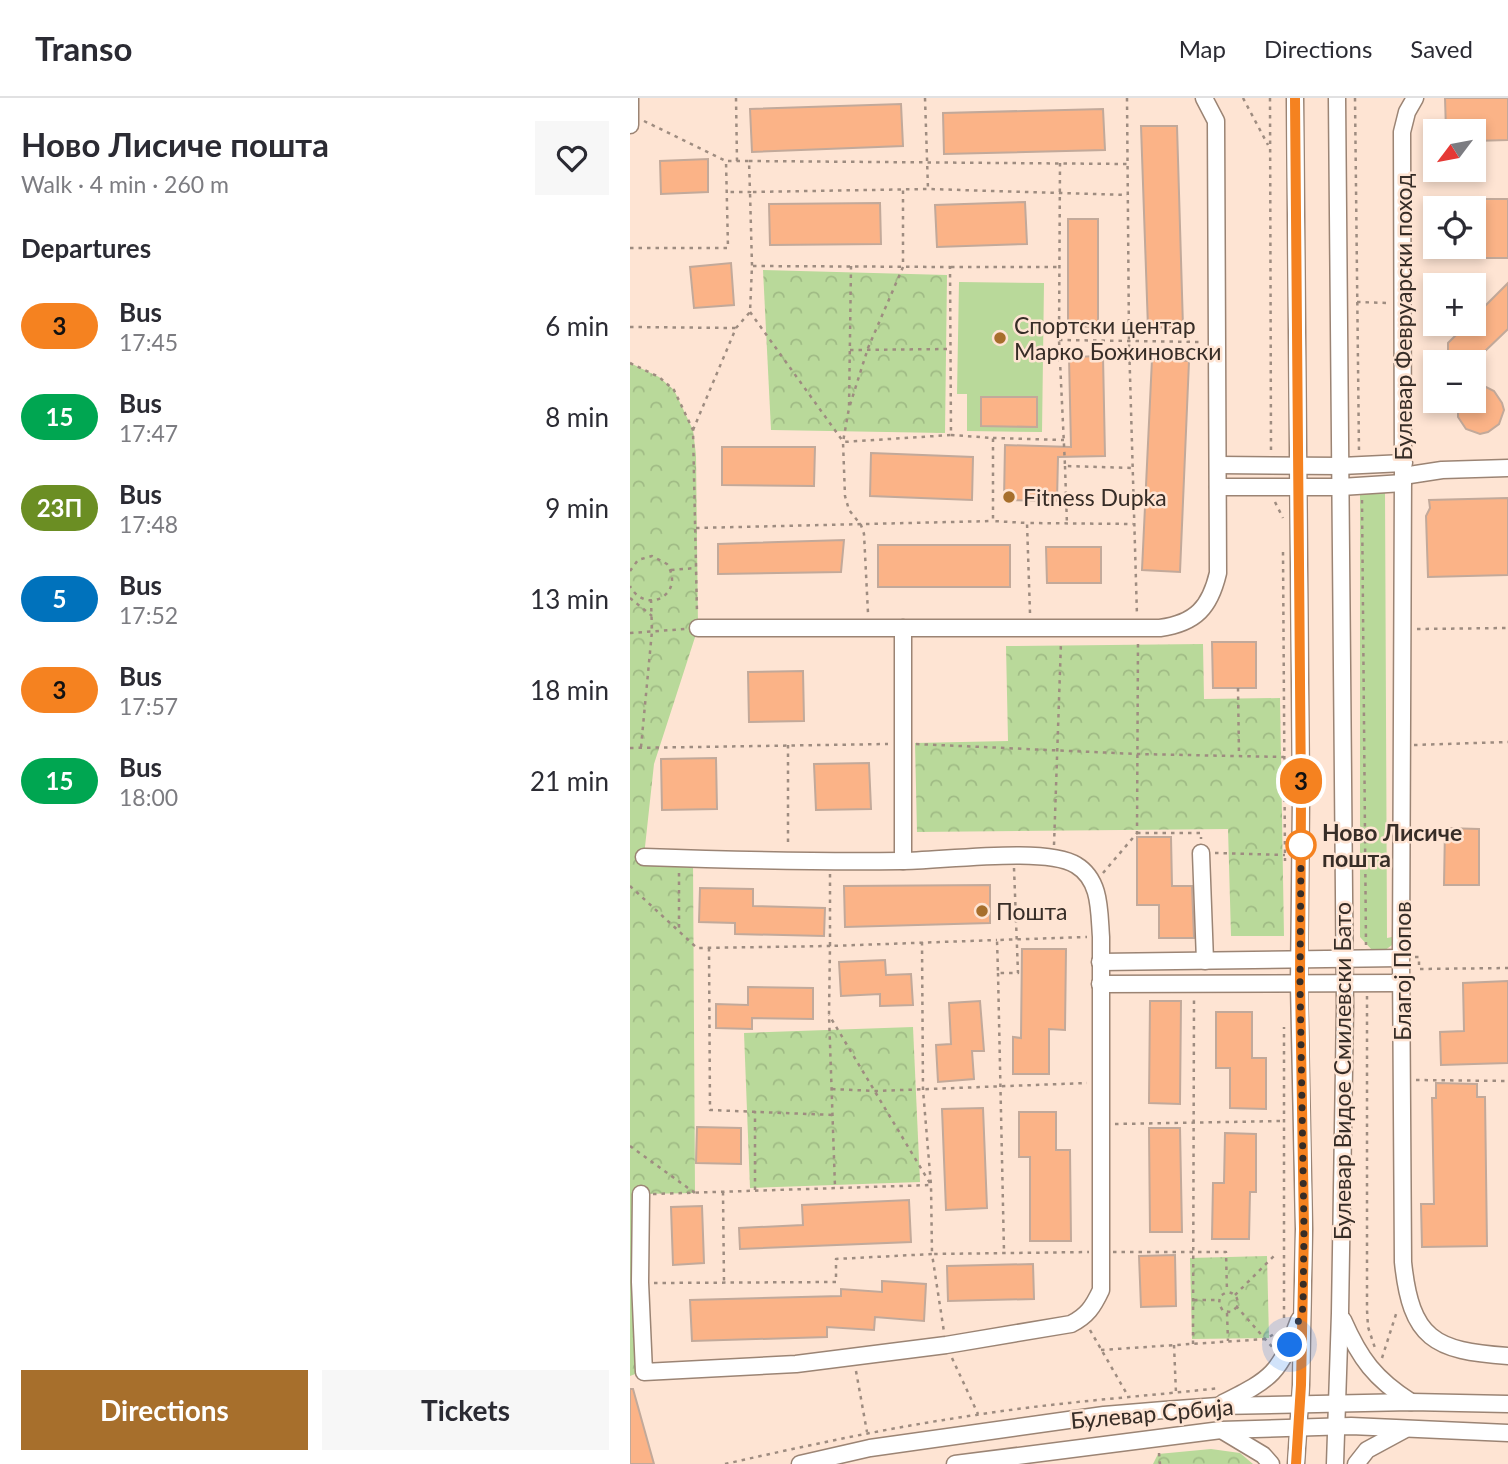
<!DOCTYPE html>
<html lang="en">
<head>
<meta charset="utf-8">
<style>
  body { margin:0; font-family:Lato,sans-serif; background:#f7f7f7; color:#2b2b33; height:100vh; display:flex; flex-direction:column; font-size:26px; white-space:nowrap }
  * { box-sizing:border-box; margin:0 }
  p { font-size:23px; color:#7c7c81 }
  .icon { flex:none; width:38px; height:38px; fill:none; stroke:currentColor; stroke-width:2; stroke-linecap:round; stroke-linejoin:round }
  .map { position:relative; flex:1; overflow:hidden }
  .drawer { display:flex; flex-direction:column; background:#fff; width:630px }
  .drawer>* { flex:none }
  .badge { padding:0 14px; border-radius:23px; font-size:24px; line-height:46px }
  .needle { width:46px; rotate:238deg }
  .fabs { position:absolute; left:793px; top:21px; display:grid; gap:14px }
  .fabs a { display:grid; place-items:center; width:63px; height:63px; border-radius:0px; background:#fff; box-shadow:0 4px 10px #0003; font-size:35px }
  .you { position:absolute; width:35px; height:35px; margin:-18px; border:5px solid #fff; border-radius:50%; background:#1a73e8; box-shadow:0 0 0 10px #1a73e833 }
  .map>.badge { position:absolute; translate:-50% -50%; box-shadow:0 0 0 4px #fff }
  h2 { padding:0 21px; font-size:26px; line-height:63px }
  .round { display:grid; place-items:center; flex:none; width:74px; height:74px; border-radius:0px; background:#f7f7f7 }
  .overview { display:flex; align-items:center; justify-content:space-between; height:119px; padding:0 21px }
  h1 { font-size:33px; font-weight:700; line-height:52px }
  .action { display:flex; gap:14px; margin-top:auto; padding:14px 21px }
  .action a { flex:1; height:80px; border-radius:0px; background:#a76f2c; color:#fff; font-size:28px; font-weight:700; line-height:80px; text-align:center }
  .action a+a { background:#f7f7f7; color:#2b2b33 }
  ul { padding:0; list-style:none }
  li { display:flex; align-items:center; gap:21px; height:91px; padding:0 21px }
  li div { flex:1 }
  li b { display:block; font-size:26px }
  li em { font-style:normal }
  li .badge { min-width:77px; font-weight:700; text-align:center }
  header { display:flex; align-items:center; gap:42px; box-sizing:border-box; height:98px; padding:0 35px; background:#fff; border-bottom:2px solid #e1e1e2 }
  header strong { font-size:33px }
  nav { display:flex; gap:38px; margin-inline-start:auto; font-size:24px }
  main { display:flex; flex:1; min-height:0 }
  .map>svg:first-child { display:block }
</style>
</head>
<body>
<header>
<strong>Transo</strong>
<nav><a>Map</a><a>Directions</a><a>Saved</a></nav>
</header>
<main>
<section class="drawer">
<div class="overview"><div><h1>Ново Лисиче пошта</h1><p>Walk · 4 min · 260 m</p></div><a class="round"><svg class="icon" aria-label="heart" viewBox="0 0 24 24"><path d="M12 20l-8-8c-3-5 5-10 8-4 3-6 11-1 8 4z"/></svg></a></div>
<h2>Departures</h2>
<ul>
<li><span class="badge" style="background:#f58220;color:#111">3</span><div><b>Bus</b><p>17:45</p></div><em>6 min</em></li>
<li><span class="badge" style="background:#00a651;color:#fff">15</span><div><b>Bus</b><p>17:47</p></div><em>8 min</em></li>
<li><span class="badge" style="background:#6b8e23;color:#fff">23П</span><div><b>Bus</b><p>17:48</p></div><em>9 min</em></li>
<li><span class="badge" style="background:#0072bc;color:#fff">5</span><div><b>Bus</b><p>17:52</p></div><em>13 min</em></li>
<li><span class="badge" style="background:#f58220;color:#111">3</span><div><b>Bus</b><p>17:57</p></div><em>18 min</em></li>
<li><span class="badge" style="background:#00a651;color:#fff">15</span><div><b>Bus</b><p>18:00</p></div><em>21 min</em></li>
</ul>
<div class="action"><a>Directions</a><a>Tickets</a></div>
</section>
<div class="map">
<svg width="878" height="1366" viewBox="0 0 878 1366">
  <defs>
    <pattern id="park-crowns" width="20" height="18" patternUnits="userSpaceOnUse" patternTransform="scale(1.75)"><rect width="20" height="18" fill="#b9d99a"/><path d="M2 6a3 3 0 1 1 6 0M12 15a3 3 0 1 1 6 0" fill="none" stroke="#a0bb85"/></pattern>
  </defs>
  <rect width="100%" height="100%" fill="#fee4d3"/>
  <!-- green -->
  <g fill="#b9d99a">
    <path d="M329,184L414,185L412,334L337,333V296H327Z"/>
    <path d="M755,393L757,840L767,838L762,847L754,853L742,852L730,839V394Z"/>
  </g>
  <!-- park -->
  <g fill="url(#park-crowns)">
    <path d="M133,172L317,177L315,335L141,332Z"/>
    <path d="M0,265L29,279L44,292L63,332L66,357L68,530L24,666L14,758L63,761L65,1095L11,1096L8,1275L0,1278Z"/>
    <path d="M573,546L574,601L650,600L654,838H601L598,731L287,734L285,645L378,643L376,548Z"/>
    <path d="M283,929L290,1084L120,1090L114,935Z"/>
    <path d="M637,1158L639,1240L562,1241L560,1160Z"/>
    <path d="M581,1351L610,1355L623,1366H523L528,1356Z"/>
  </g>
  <!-- building -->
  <g fill="#fbb387" stroke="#c2a99a" stroke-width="2">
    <path d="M815,0H878V42L844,43V33H816Z"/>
    <path d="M271,6L273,48L122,54L120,11Z"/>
    <path d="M473,11L475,52L314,56L313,15Z"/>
    <path d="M511,28H547L553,229L518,230Z"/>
    <path d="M78,61V94L31,96L30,63Z"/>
    <path d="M844,101H878V160H817V149H844Z"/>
    <path d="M395,104L397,146L307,149L305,107Z"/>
    <path d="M250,105L251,146L140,147L139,106Z"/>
    <path d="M438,121H468V229L438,228Z"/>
    <path d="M101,165L104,207L64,210L60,169Z"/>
    <path d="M878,185V231L851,257V264H818V245L837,226H844V219Z"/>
    <path d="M473,258L475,358L428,359L427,403L374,402L375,347L441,349L439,259Z"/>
    <path d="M522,261L559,263L550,474L512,472Z"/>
    <path d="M844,283L864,293L872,305L874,312L869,326L858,334L850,336L836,331L828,319V303H844Z"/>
    <path d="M351,299H407V329L351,328Z"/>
    <path d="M92,349H185L184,388L92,387Z"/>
    <path d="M241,355L343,359L342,402L240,398Z"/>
    <path d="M878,400V477L798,479L796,418L800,410L799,402Z"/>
    <path d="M214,442L211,474L88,476V446Z"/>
    <rect x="248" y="447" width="132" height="42"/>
    <path d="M416,449H471V485H417Z"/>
    <path d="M582,544H626V590H583Z"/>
    <path d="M173,573L174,623L119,624L118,574Z"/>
    <path d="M86,660L87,711L32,712L31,661Z"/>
    <path d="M239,665L241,711L186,712L184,666Z"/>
    <path d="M815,730L849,731V787H814Z"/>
    <path d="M507,739H541L542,788H562L564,840H529V807H507Z"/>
    <path d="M360,787V825L215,829L214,788Z"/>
    <path d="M70,790L123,791V808L195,810L194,838L105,836V825L69,824Z"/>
    <path d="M392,851H436L435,932L419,931V976H383V939L391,940Z"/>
    <path d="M255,862L256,877L281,876L283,907L250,908V896L211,898L209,864Z"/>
    <path d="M878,883V965L811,967L810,934L834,933L833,885Z"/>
    <path d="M118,889L183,890V921L122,920V931L86,930V906L118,907Z"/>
    <path d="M350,903L354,953H342L344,981L308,984L306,947L321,946L319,905Z"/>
    <path d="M520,903H551L550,1006L519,1005Z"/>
    <path d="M586,914H622V960H636V1011L600,1010V970H586Z"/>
    <path d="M806,985L847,986V999H855L857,1148L792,1149L791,1106H804L802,1000H806Z"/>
    <path d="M353,1010L357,1110L316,1112L312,1011Z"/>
    <path d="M389,1014H426V1052H440L441,1143H400V1059H389Z"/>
    <path d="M67,1029L111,1030V1066L66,1065Z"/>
    <path d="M519,1030H550L552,1134H520Z"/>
    <path d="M595,1035L626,1036V1094H620L619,1141H582L583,1085H594Z"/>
    <path d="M279,1102L281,1144L110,1151L109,1130L173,1127L172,1107Z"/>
    <path d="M72,1108L74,1165L43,1167L41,1109Z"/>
    <path d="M545,1157L546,1208L511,1209L509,1158Z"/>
    <path d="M403,1166L404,1201L318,1203L317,1168Z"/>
    <path d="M252,1183L296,1186L294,1223L245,1219L244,1232L197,1229V1239L62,1243L60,1202L211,1198V1191L252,1194Z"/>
    <path d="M0,1291H3L24,1366H0Z"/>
  </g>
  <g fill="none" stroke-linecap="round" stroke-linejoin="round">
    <!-- minor casing -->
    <g stroke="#9b8474" stroke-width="19">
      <g id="minor">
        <path d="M665,0L671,700L669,885L674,1131L671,1287L666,1366"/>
        <path d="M785,0L777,14L772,34L773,378L812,372L878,370"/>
        <path d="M0,27V0"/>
        <path d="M588,367L711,368L774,365"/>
        <path d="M773,378L771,860L773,1164C781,1241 804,1253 878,1258"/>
        <path d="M588,389H711L773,385"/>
        <path d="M68,530H530C566,525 580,509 588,475L586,23L574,0"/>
        <path d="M273,530V763"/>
        <path d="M571,755L575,863"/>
        <path d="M470,864L771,860"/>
        <path d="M470,886L772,885"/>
        <path d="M11,1096L10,1184L14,1274L166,1266L316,1247L441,1226C457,1218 463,1209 471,1192V839C469,813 471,782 446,767C417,748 310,763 271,763C185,764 99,762 14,759"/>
        <path d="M713,1222C730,1261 745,1281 781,1304"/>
        <path d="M593,1305C643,1280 649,1276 669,1222"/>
        <path d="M593,1333L633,1357L641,1366"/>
        <path d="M170,1366L240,1350L474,1317L534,1312L588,1308L781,1304L878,1306"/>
        <path d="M325,1366L591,1332L721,1328L878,1335"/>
        <path d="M705,1366L710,1215L715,909L707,0"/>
        <path d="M726,1366L737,1352L774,1332"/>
      </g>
    </g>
    <!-- path -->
    <g stroke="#9e8c80" stroke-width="2.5" stroke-dasharray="3.5 5" stroke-linecap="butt">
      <path d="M106,0L107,63"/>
      <path d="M295,0L298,91"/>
      <path d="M497,0L499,243L507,518"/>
      <path d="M613,0L638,47"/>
      <path d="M640,0L641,353"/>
      <path d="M725,0L729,354"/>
      <path d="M14,23L96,63"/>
      <path d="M119,63L498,66"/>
      <path d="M430,65L429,242L435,368L502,370"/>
      <path d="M0,150H98L96,63H119L120,94H97"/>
      <path d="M123,168L320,169L321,337L213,344"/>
      <path d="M221,168L219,310L213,344L215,398L219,412L231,427L234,436L238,515"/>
      <path d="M321,169H429"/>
      <path d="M727,204L759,205"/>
      <path d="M120,214L212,342"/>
      <path d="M0,229L106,230"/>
      <path d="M429,242L573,244"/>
      <path d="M220,252L320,251"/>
      <path d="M0,265L29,279L44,292L63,332L67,515"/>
      <path d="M220,307L238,250L273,169V92"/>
      <path d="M63,332L106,230L120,214L122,168L120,94L298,91L497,97"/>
      <path d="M321,337L363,340V423L397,425"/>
      <path d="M363,340L434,342"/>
      <path d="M435,368L437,427"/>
      <path d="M732,402L736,847"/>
      <path d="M645,404L653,420"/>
      <path d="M66,430L363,423"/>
      <path d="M653,454L655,763"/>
      <path d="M41,472L66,470"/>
      <path d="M0,473L8,462L22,458L37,466C56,496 16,518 0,488"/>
      <path d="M0,500L22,518"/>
      <path d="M400,515L397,425L503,426"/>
      <path d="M787,531L878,530"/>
      <path d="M0,535L55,531"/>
      <path d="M608,590L609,658"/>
      <path d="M286,646L507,656L654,659"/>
      <path d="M158,647V749"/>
      <path d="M784,647L878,644"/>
      <path d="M11,649L22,533L21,502"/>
      <path d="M0,650L258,646"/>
      <path d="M507,735H571V741"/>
      <path d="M424,747L431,544"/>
      <path d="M585,755L655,757"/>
      <path d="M384,770L388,875H368L367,842L457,839"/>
      <path d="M49,775V831"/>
      <path d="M473,775L507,735L508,542"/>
      <path d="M200,776V848L367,842"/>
      <path d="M0,788L67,850L200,848L199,917L205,1089"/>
      <path d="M292,844L293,992L301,1087L302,1156L459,1154"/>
      <path d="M79,850L80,1012L203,1017"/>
      <path d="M785,859H789V871L878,870"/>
      <path d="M368,875L374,1154"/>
      <path d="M737,898V1212L738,1229L745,1250"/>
      <path d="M786,982L878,983"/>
      <path d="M202,991L246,993L457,985"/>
      <path d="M485,1026L653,1023"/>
      <path d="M0,1048L65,1095"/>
      <path d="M125,1092V1013"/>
      <path d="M93,1094L94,1185"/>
      <path d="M23,1096L301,1087L199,917"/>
      <path d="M483,1154H596L597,1194"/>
      <path d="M24,1185L206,1184V1161L302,1156L314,1234"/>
      <path d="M605,1197L644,1158"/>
      <path d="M564,1202H589"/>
      <path d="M607,1209L601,1214L593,1213L589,1206L590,1198L597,1194C606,1195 609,1201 607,1209L643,1250"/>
      <path d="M597,1215L598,1243"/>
      <path d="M654,1220V929"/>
      <path d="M460,1232L498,1298"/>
      <path d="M563,1246L564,900"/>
      <path d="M544,1247L546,1295"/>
      <path d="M471,1252L636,1241L644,1236"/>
      <path d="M322,1260L348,1316"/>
      <path d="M752,1260L767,1213"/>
      <path d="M226,1273L237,1334"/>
      <path d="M529,1355L530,1366"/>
      <path d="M95,1366C179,1347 262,1329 346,1317C427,1304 508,1299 590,1290"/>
    </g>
    <!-- minor -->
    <use href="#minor" stroke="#fff" stroke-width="16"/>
  </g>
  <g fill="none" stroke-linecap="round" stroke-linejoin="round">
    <!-- line casing -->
    <g stroke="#fff" stroke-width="16">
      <path id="line" d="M665,0L671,699L670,885L674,1131L671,1287L666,1366"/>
    </g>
    <!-- line -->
    <use href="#line" stroke="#f58220" stroke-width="10"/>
    <!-- walk -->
    <path stroke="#372d27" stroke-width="7" stroke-dasharray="0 12.6" d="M660,1247L673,1210L674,1131L670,885L671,747"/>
  </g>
  <!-- markers -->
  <g fill="#a76f2c" stroke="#fee4d3" stroke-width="2.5">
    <circle cx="370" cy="240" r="7"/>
    <circle cx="379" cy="399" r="7"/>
    <circle cx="352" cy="813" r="7"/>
  </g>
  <circle fill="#fff" stroke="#f58220" stroke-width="3.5" cx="671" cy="747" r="14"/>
  <g text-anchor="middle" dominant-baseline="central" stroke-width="5" stroke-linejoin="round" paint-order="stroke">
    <!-- street labels -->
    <g font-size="23" fill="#372d27" stroke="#fee4d3">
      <text transform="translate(773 219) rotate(-90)">Булевар Февруарски поход</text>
      <text transform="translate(772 873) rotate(-90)">Благој Попов</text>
      <text transform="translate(712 973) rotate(-90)">Булевар Видое Смилевски Бато</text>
      <text transform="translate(522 1315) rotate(-5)">Булевар Србија</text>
    </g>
    <!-- poi labels -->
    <g font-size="23" fill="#372d27" stroke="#fee4d3" text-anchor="start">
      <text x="384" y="227">Спортски центар<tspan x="384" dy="26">Марко Божиновски</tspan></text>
      <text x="393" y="399">Fitness Dupka</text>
      <text x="366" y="813">Пошта</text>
    </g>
    <!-- stop labels -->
    <g font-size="23" font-weight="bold" fill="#372d27" stroke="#fee4d3" text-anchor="start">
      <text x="692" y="734">Ново Лисиче<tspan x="692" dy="26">пошта</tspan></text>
    </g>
  </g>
</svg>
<div class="fabs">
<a><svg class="needle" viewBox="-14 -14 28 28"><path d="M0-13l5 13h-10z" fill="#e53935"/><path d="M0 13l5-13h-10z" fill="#7c7c81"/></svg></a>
<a><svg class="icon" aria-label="locate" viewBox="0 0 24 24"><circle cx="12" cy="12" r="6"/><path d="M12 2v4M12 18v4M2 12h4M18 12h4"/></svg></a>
<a>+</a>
<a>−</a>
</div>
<div class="you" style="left:660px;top:1247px"></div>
<b class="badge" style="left:671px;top:683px;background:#f58220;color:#111">3</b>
</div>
</main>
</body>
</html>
